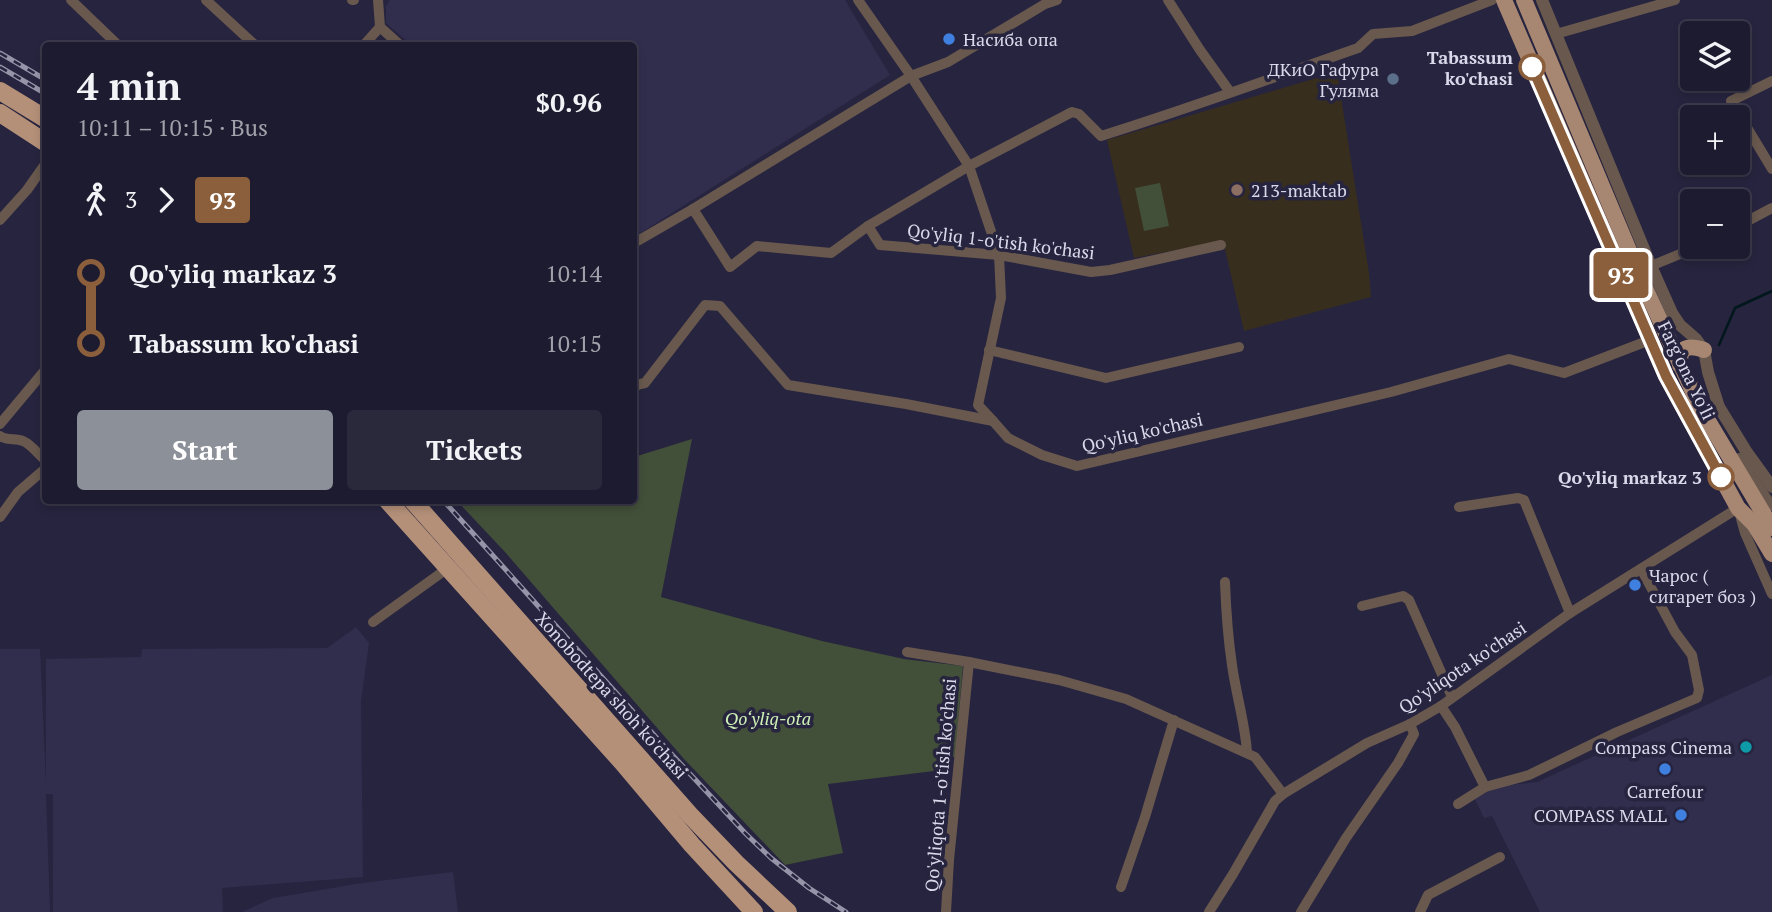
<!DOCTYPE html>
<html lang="en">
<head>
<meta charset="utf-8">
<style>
  body { margin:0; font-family:"PT Serif",serif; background:#2a283b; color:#f1f3f6; height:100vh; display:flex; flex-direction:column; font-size:26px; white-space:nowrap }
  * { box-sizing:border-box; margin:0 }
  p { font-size:23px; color:#a0a1aa }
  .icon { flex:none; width:38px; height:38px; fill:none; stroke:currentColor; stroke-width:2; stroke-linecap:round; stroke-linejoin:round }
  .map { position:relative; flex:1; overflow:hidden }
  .panel { position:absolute; left:42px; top:42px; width:595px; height:462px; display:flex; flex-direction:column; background:#1d1b2f; border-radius:7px; box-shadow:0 4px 10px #0003,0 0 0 2px #3b394b }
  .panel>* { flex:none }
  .badge { padding:0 14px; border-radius:5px; font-size:24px; line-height:46px }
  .fabs { position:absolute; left:1680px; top:21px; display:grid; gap:14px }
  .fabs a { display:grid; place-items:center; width:70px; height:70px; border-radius:7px; background:#1d1b2f; box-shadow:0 4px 10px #0003,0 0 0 2px #3b394b; font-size:35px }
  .map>.badge { position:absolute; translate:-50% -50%; box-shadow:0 0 0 4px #fff }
  .legs { display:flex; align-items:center; gap:10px; height:77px; padding:0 35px; font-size:23px }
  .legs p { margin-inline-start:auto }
  .overview { display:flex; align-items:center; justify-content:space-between; height:119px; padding:0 35px }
  h1 { font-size:38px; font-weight:700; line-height:52px }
  .button { display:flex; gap:14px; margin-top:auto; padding:14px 35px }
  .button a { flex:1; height:80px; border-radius:7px; background:#8c9099; color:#fff; font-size:28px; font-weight:700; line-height:80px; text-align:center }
  .button a+a { background:#2a283b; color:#f1f3f6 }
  ul { padding:0 35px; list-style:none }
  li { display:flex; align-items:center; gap:24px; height:70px; font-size:26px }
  li i { display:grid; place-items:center; width:10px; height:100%; margin:0 9px; background:currentColor }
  li i::after { content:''; width:18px; height:18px; margin:-9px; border:5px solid; border-radius:50%; background:#1d1b2f }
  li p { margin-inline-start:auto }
  li:first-child i { background:linear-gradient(#0000 50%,currentColor 0) }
  li:last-child i { background:linear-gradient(currentColor 50%,#0000 0) }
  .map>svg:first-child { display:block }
</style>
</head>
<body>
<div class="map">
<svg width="1772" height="912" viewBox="0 0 1772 912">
  <rect width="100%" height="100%" fill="#27243f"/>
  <!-- built -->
  <g fill="#312d4d">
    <path d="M390,0H845L890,75L634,237V46L411,45L386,23V6Z"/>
    <path d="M356,627L369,643L361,701L363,877L222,888L223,912H53V794H46L50,912H0V649H40L46,783V659L141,657L142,649L327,648Z"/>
    <path d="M1772,675V912H1540L1492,816L1484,818L1473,795L1490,787L1537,782Z"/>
    <path d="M453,872L458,912H242L273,898L362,883Z"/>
  </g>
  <!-- education -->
  <path fill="#382e1e" d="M1337,72L1369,273L1371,297L1244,331L1223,241L1134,258L1107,140Z"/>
  <!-- green -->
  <g fill="#424f39">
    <path d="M1160,183L1169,226L1144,231L1135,188Z"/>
    <path d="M692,439L661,597L822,641L904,659L963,666L955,757L944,756L942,770L828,784L843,853L785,865L684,759L505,552L457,501L634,500V457Z"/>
  </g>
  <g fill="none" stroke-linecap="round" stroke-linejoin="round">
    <!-- stream -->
    <path stroke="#00171c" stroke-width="2.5" d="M1719,345L1735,308L1772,291"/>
    <!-- minor -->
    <g stroke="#68584e" stroke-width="10">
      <path d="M71,0L119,46"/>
      <path d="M206,0L256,46"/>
      <path d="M352,0H354"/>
      <path d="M378,0L380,27L401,46"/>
      <path d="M858,0L911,76L969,166L999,255L1001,298L978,405L993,421"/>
      <path d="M1168,0L1200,50L1230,92"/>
      <path d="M1556,34L1675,0"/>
      <path d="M363,46L380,27"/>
      <path d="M1772,81L1731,101L1772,169"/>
      <path d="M693,209L730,267L757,246L831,253L868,226L969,166L1072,112L1079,114L1101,136C1188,109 1272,78 1358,48L1373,34L1412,31L1492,0"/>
      <path d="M0,220L27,190L46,163"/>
      <path d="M868,226L880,245L999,255L1091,272L1110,270L1221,245"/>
      <path d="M1738,226L1772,208"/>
      <path d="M634,243L693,209L911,76L948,62L1045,4L1057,0"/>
      <path d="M1651,266L1697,247"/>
      <path d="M989,350L1106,378L1239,347"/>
      <path d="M634,390L636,385L645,383L705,305L720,306L788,385L906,404L993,421L1008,438L1042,455L1077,466L1391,392L1509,359L1564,373L1650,340"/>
      <path d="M0,424L46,369"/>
      <path d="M0,436C7,441 15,438 23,441C32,445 39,455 46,461"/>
      <path d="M1739,458L1772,506"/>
      <path d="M1459,507L1518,498L1524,500L1570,613"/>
      <path d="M0,517L18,492L46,468"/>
      <path d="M1225,582C1226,610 1228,638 1232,665C1236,694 1245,723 1247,752"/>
      <path d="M1362,606L1403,596L1409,600L1452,697"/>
      <path d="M373,622L448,568"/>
      <path d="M907,652L969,662L1059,680L1126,699L1255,757L1283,794"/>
      <path d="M1441,706L1455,727L1485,787"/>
      <path d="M1458,804L1485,787L1529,775L1617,732L1697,698L1699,690L1692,655L1675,632L1641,569"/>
      <path d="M1121,887L1145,817L1174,720"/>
      <path d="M946,912L949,860L969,662"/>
      <path d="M1209,912L1233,874L1275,801L1283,794L1367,743L1410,724L1441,706L1570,613L1738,508L1745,533L1772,594"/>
      <path d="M1301,912L1346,838L1398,763L1414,734L1410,724"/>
      <path d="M1420,912L1428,895L1500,857"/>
    </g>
    <!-- tertiary -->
    <path stroke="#68584e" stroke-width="12" d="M1542,0L1651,266L1672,313L1680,325L1696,339L1704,350L1708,372L1719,407L1746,451L1772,487"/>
    <!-- primary -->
    <g stroke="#a78772" stroke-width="16">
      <path d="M1504,0L1666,376L1738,508L1754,524L1772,554"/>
      <path d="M1524,0L1641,279L1701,409L1772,528"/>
      <path d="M1680,365C1679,346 1688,345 1704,350"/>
    </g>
    <!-- trunk -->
    <g stroke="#b49079" stroke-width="18">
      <path d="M0,91L46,119"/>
      <path d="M0,113L46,143"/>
      <path d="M387,500L622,762L692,845L754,912"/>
      <path d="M412,500L690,815L736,863L788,912"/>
    </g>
    <!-- rail casing -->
    <g stroke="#9694a9" stroke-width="5">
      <g id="rail">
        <path d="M0,53L46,80"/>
        <path d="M0,67L46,94"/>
        <path d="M443,500L663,745L746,834L771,858L809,888L846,912"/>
      </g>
    </g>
    <!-- rail -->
    <use href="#rail" stroke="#27243f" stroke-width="2.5" stroke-dasharray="8" stroke-linecap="butt"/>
  </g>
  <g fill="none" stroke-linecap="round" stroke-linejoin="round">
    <!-- line-1 casing -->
    <g stroke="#fff" stroke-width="16">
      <path id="line-1" d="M1532,67L1666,376L1721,477"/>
    </g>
    <!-- line-1 -->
    <use href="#line-1" stroke="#8b5e3c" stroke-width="10"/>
  </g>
  <!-- markers -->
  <g fill="#3f7fe0" stroke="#27243f" stroke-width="2.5">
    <circle cx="949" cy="39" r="7"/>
    <circle cx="1635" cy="585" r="7"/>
    <circle cx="1665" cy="769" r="7"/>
    <circle cx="1681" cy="815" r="7"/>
  </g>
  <g fill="#fff" stroke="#8b5e3c" stroke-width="3.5">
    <circle cx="1532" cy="67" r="12"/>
    <circle cx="1721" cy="477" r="12"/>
  </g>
  <circle fill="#5c6f8a" stroke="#27243f" stroke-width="2.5" cx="1393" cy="79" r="7"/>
  <circle fill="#8d6e63" stroke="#27243f" stroke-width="2.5" cx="1237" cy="190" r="7"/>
  <circle fill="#0f9aa8" stroke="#27243f" stroke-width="2.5" cx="1746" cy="747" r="7"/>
  <g text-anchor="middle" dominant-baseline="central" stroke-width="7" stroke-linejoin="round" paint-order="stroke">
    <!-- poi labels -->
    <g font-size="18" fill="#dad9eb" stroke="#27243f" text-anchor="start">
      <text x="963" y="39">Насиба опа</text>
      <text x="1379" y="69" text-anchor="end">ДКиО Гафура<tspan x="1379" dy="21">Гуляма</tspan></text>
      <text x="1251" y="190">213-maktab</text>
      <text x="1649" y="575">Чарос (<tspan x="1649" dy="21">сигарет боз )</tspan></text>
      <text x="1732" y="747" text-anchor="end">Compass Cinema</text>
      <text x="1665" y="791" text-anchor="middle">Carrefour</text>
      <text x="1667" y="815" text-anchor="end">COMPASS MALL</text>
    </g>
    <!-- stop labels -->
    <g font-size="18" font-weight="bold" fill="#dad9eb" stroke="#27243f" text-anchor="end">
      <text x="1513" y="57">Tabassum<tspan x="1513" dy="21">ko'chasi</tspan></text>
      <text x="1702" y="477">Qo'yliq markaz 3</text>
    </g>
    <!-- street labels -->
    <g font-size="18" fill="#dad9eb" stroke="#27243f">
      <text transform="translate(1001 241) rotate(7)">Qo'yliq 1-o'tish ko'chasi</text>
      <text transform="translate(1687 370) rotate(64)">Farg'ona Yo'li</text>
      <text transform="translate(1142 432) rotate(-13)">Qo'yliq ko'chasi</text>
      <text transform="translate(1462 667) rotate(-34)">Qo'yliqota ko'chasi</text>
      <text transform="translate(612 695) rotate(48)">Xonobodtepa shoh ko'chasi</text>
      <text transform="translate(940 785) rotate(-85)">Qo'yliqota 1-o'tish ko'chasi</text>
    </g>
    <!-- park labels -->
    <g font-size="18" font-style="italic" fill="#cef1b5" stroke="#27243f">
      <text x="768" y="718">Qo‘yliq-ota</text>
    </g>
  </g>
</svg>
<div class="fabs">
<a><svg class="icon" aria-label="layers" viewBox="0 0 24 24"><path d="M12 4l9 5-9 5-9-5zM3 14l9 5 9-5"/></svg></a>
<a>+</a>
<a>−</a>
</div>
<b class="badge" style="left:1621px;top:275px;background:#8b5e3c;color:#fff">93</b>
<section class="panel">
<div class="overview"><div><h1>4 min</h1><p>10:11 – 10:15 · Bus</p></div><b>$0.96</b></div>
<div class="legs"><svg class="icon" aria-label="walk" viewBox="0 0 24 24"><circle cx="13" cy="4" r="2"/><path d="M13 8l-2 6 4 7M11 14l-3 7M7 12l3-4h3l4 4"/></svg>3<svg class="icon" aria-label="forward" viewBox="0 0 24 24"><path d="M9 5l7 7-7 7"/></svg><b class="badge" style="background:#8b5e3c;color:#fff">93</b></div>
<ul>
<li><i style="color:#8b5e3c"></i><b>Qo'yliq markaz 3</b><p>10:14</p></li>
<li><i style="color:#8b5e3c"></i><b>Tabassum ko'chasi</b><p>10:15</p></li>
</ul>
<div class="button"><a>Start</a><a>Tickets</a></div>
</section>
</div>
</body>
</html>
